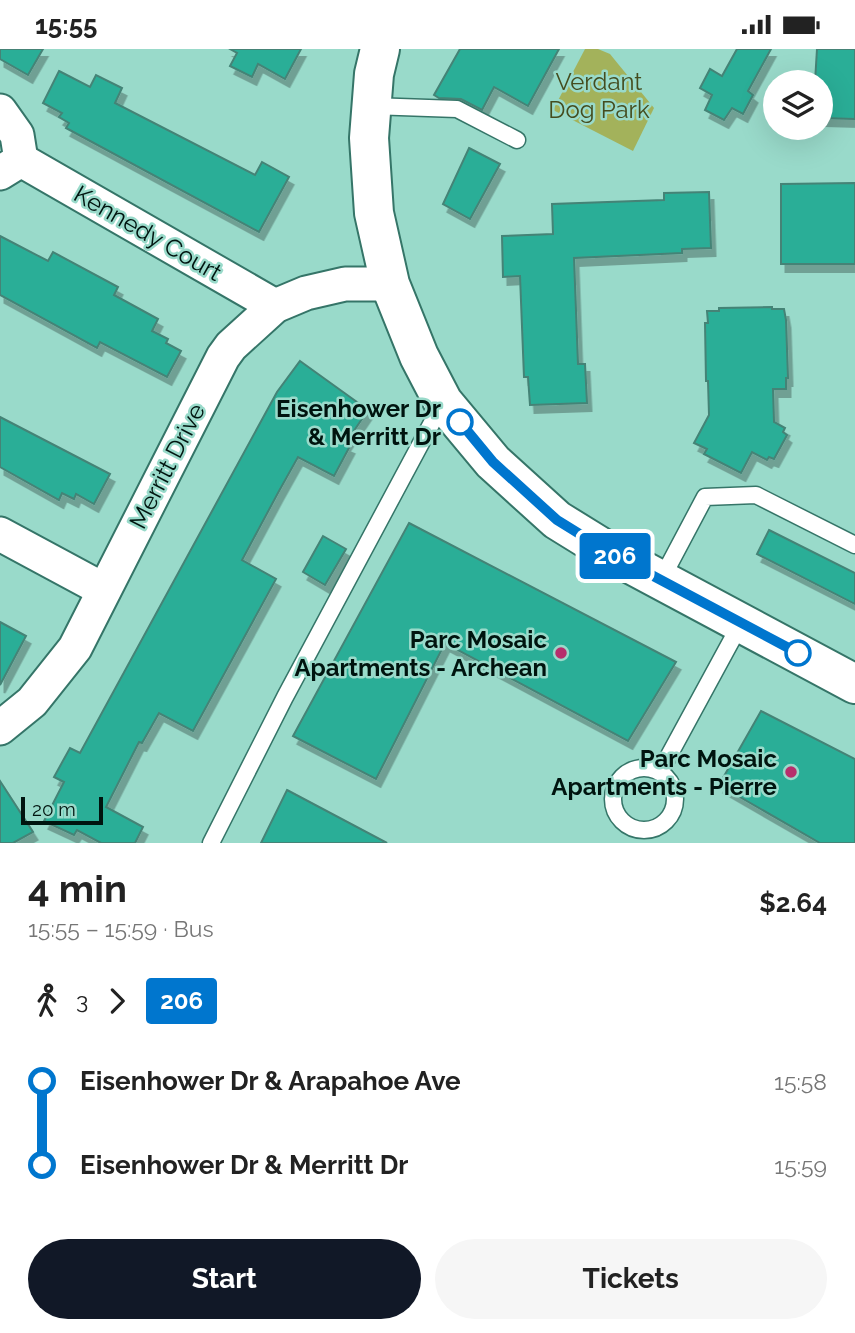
<!DOCTYPE html>
<html lang="en">
<head>
<meta charset="utf-8">
<style>
  body { margin:0; font-family:Raleway,sans-serif; background:#f6f6f6; color:#222; height:100vh; display:flex; flex-direction:column; font-size:26px; white-space:nowrap }
  * { box-sizing:border-box; margin:0 }
  p { font-size:23px; color:#767676 }
  .icon { flex:none; width:38px; height:38px; fill:none; stroke:currentColor; stroke-width:2; stroke-linecap:round; stroke-linejoin:round }
  .map { position:relative; height:794px; overflow:hidden }
  .side { display:flex; flex-direction:column; background:#fff; flex:1 }
  .side>* { flex:none }
  .badge { padding:0 14px; border-radius:5px; font-size:24px; line-height:46px }
  .controls { position:absolute; left:763px; top:21px; display:grid; gap:14px }
  .controls a { display:grid; place-items:center; width:70px; height:70px; border-radius:50%; background:#fff; box-shadow:0 7px 28px #0002; font-size:35px }
  .scale { position:absolute; left:21px; bottom:18px; width:82px; box-sizing:border-box; padding-left:7px; border:4px solid #00140f; border-top:0; font-size:19px; line-height:24px; white-space:nowrap; color:#00140f; -webkit-text-stroke:5px #99daca; paint-order:stroke }
  .map>.badge { position:absolute; translate:-50% -50%; box-shadow:0 0 0 4px #fff }
  .legs { display:flex; align-items:center; gap:10px; height:77px; padding:0 28px; font-size:23px }
  .legs p { margin-inline-start:auto }
  .head { display:flex; align-items:center; justify-content:space-between; height:119px; padding:0 28px }
  h1 { font-size:38px; font-weight:700; line-height:52px }
  .cta { display:flex; gap:14px; margin-top:auto; padding:14px 28px }
  .cta a { flex:1; height:80px; border-radius:42px; background:#111827; color:#fff; font-size:28px; font-weight:700; line-height:80px; text-align:center }
  .cta a+a { background:#f6f6f6; color:#222 }
  ul { padding:0 28px; list-style:none }
  li { display:flex; align-items:center; gap:24px; height:84px; font-size:26px }
  li i { display:grid; place-items:center; width:10px; height:100%; margin:0 9px; background:currentColor }
  li i::after { content:''; width:18px; height:18px; margin:-9px; border:5px solid; border-radius:50%; background:#fff }
  li p { margin-inline-start:auto }
  li:first-child i { background:linear-gradient(#0000 50%,currentColor 0) }
  li:last-child i { background:linear-gradient(currentColor 50%,#0000 0) }
  .status { display:flex; justify-content:space-between; align-items:center; height:49px; padding:0 35px; background:#fff; direction:ltr }
  .status svg { height:19px; fill:currentColor }
  .map>svg:first-child { display:block }
</style>
</head>
<body>
<div class="status"><b>15:55</b><svg viewBox="0 0 49 12"><path d="M0 12V9h3v3zM5 12V6h3v6zM10 12V3h3v9zM15 12V0h3v12zM26 1h20v11H26zM47 4h2v5h-2z"/></svg></div>
<div class="map">
<svg width="855" height="794" viewBox="0 0 855 794">
  <defs>
    <filter id="shadow"><feDropShadow dx="4.5" dy="8" stdDeviation="0" flood-color="#0004"/></filter>
  </defs>
  <rect width="100%" height="100%" fill="#99daca"/>
  <!-- green -->
  <path fill="#a3b25b" d="M585,0H598L610,5L654,59L633,102L553,61Z"/>
  <!-- building -->
  <g fill="#2cae97" stroke="#448376" stroke-width="2" filter="url(#shadow)">
    <path d="M0,0H43L28,26L0,10Z"/>
    <path d="M230,0H301L285,30L258,15L252,28L230,17L237,4Z"/>
    <path d="M460,0H559L528,57L494,38L482,61L461,50L439,49L434,46Z"/>
    <path d="M737,0H771L748,42L753,46L743,65L732,59L724,71L705,61L712,46L700,39L710,20L722,27Z"/>
    <path d="M817,0H855V70L821,69V33H815Z"/>
    <path d="M59,22L90,38L96,26L122,39L115,54L255,126L262,113L289,128L259,183L66,79L69,74L59,68L62,64L43,54Z"/>
    <path d="M469,99L500,115L470,170L443,155Z"/>
    <path d="M855,134V215H781V135Z"/>
    <path d="M709,143L711,199L682,200V204L574,209L578,315H585L587,354L530,356L528,328H524L520,227L503,228L502,187L553,185L552,155L664,151V144Z"/>
    <path d="M0,187L48,212L53,203L118,238L114,246L158,270L152,282L168,290L166,294L181,302L167,328L100,293L97,299L0,246Z"/>
    <path d="M772,258V260H784L786,271L788,329H786V340H773L774,373L785,379L783,383L787,386L774,410L769,408L767,411L752,403L741,424L704,405L707,400L694,394L709,366L708,332H706L705,274H708L707,262H719V259Z"/>
    <path d="M300,312L368,361L345,395L350,397L334,427L298,408L279,442L242,511L276,530L193,682L159,664L142,694L139,693L106,758L143,778L135,794H101L77,781L74,786L44,772L64,733L54,728L70,699L80,704L277,343Z"/>
    <path d="M0,368L110,425L94,455L76,445L74,450L62,444L59,451L0,418Z"/>
    <path d="M409,474L676,613L628,692L445,594L376,730L293,687Z"/>
    <path d="M769,481L855,524V555L757,505Z"/>
    <path d="M323,487L346,500L325,536L303,523Z"/>
    <path d="M0,573L26,587L0,636Z"/>
    <path d="M761,662L855,710V794H820L719,736Z"/>
    <path d="M0,732L33,783L13,794H0Z"/>
    <path d="M287,741L387,794H261Z"/>
  </g>
  <g fill="none" stroke-linecap="round" stroke-linejoin="round">
    <!-- service casing -->
    <g stroke="#357568" stroke-width="19">
      <g id="service">
        <path d="M371,57L457,60L517,91"/>
        <path d="M661,531L705,448L756,446L855,496"/>
        <circle cx="644" cy="750" r="31"/>
        <path d="M660,723L741,574"/>
        <path d="M211,794L285,648L443,353"/>
      </g>
    </g>
    <!-- minor casing -->
    <g stroke="#357568" stroke-width="37">
      <g id="minor">
        <path d="M0,62L17,86L21,111L0,124"/>
        <path d="M21,111L275,257"/>
        <path d="M0,485L104,541"/>
        <path d="M0,679L32,653L75,599L223,308L231,297L275,257L306,244L345,235H390"/>
      </g>
    </g>
    <!-- tertiary casing -->
    <g stroke="#357568" stroke-width="42">
      <path id="tertiary" d="M380,0L374,25L369,89L374,164L390,235L419,307L443,353L493,413L557,471L612,505L855,635"/>
    </g>
    <!-- service -->
    <use href="#service" stroke="#fff" stroke-width="16"/>
    <!-- minor -->
    <use href="#minor" stroke="#fff" stroke-width="33"/>
    <!-- tertiary -->
    <use href="#tertiary" stroke="#fff" stroke-width="38"/>
  </g>
  <g fill="none" stroke-linecap="round" stroke-linejoin="round">
    <!-- line-1 casing -->
    <g stroke="#fff" stroke-width="16">
      <path id="line-1" d="M460,373L493,413L557,471L612,505L798,604"/>
    </g>
    <!-- line-1 -->
    <use href="#line-1" stroke="#0076ce" stroke-width="10"/>
  </g>
  <!-- markers -->
  <g fill="#fff" stroke="#0076ce" stroke-width="3.5">
    <circle cx="460" cy="373" r="12"/>
    <circle cx="798" cy="604" r="12"/>
  </g>
  <g fill="#b72e6c" stroke="#99daca" stroke-width="2.5">
    <circle cx="561" cy="604" r="7"/>
    <circle cx="791" cy="723" r="7"/>
  </g>
  <g text-anchor="middle" dominant-baseline="central" stroke-width="5" stroke-linejoin="round" paint-order="stroke">
    <!-- park labels -->
    <g font-size="24" fill="#444c1e" stroke="#99daca">
      <text x="599" y="32">Verdant<tspan x="599" dy="28">Dog Park</tspan></text>
    </g>
    <!-- street labels -->
    <g font-size="24" fill="#00140f" stroke="#99daca">
      <text transform="translate(148 184) rotate(30)">Kennedy Court</text>
      <text transform="translate(167 417) rotate(-63)">Merritt Drive</text>
    </g>
    <!-- stop labels -->
    <g font-size="24" font-weight="bold" fill="#00140f" stroke="#99daca" text-anchor="end">
      <text x="441" y="359">Eisenhower Dr<tspan x="441" dy="28">&amp; Merritt Dr</tspan></text>
    </g>
    <!-- poi labels -->
    <g font-size="24" font-weight="bold" fill="#00140f" stroke="#99daca" text-anchor="end">
      <text x="547" y="590">Parc Mosaic<tspan x="547" dy="28">Apartments - Archean</tspan></text>
      <text x="777" y="709">Parc Mosaic<tspan x="777" dy="28">Apartments - Pierre</tspan></text>
    </g>
  </g>
</svg>
<div class="controls">
<a><svg class="icon" aria-label="layers" viewBox="0 0 24 24"><path d="M12 4l9 5-9 5-9-5zM3 14l9 5 9-5"/></svg></a>
</div>
<div class="scale">20 m</div>
<b class="badge" style="left:615px;top:507px;background:#0076ce;color:#fff">206</b>
</div>
<section class="side">
<div class="head"><div><h1>4 min</h1><p>15:55 – 15:59 · Bus</p></div><b>$2.64</b></div>
<div class="legs"><svg class="icon" aria-label="walk" viewBox="0 0 24 24"><circle cx="13" cy="4" r="2"/><path d="M13 8l-2 6 4 7M11 14l-3 7M7 12l3-4h3l4 4"/></svg>3<svg class="icon" aria-label="forward" viewBox="0 0 24 24"><path d="M9 5l7 7-7 7"/></svg><b class="badge" style="background:#0076ce;color:#fff">206</b></div>
<ul>
<li><i style="color:#0076ce"></i><b>Eisenhower Dr &amp; Arapahoe Ave</b><p>15:58</p></li>
<li><i style="color:#0076ce"></i><b>Eisenhower Dr &amp; Merritt Dr</b><p>15:59</p></li>
</ul>
<div class="cta"><a>Start</a><a>Tickets</a></div>
</section>
</body>
</html>
